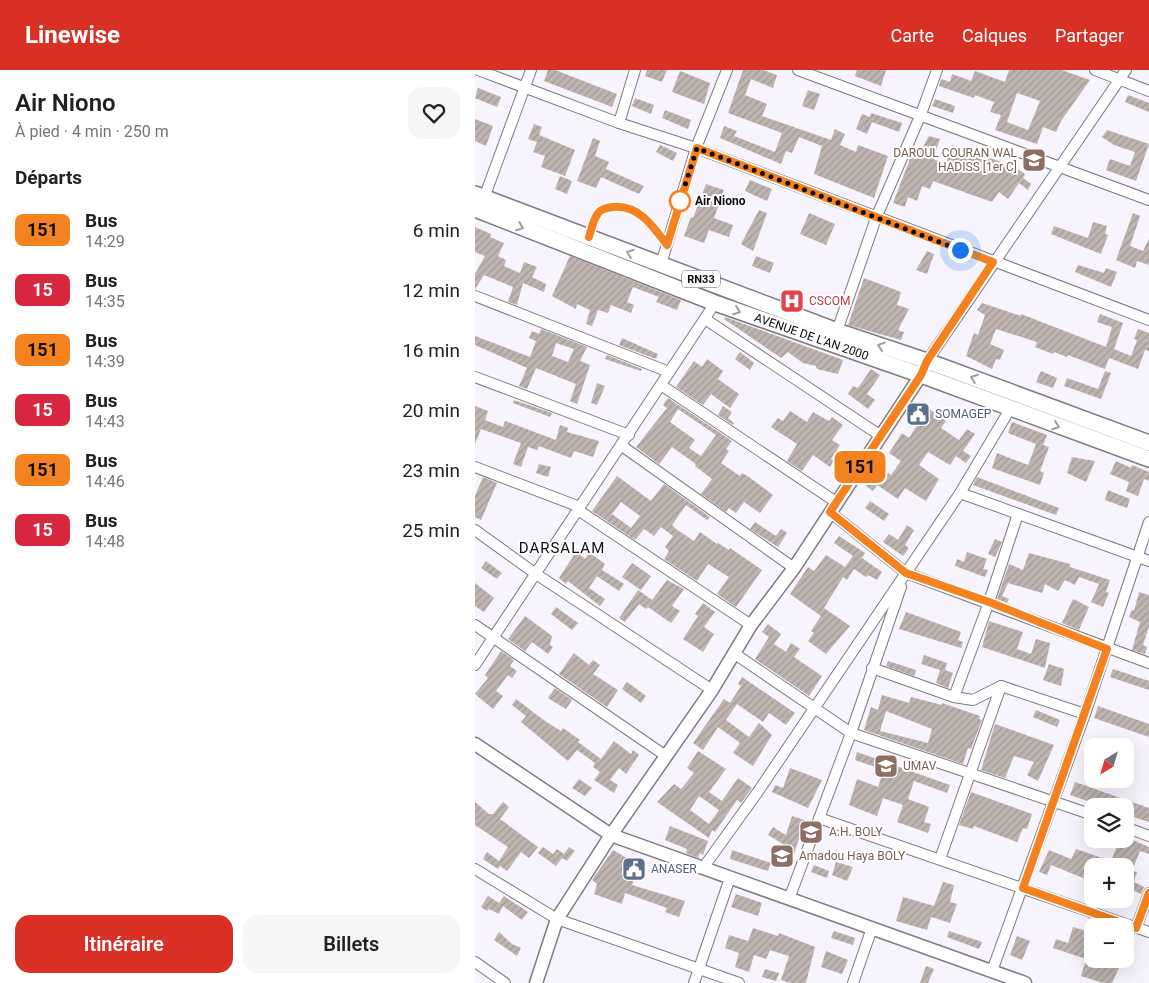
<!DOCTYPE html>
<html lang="fr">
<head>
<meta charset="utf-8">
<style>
  body { margin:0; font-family:Roboto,sans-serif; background:#f6f6f6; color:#202124; height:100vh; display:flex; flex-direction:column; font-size:19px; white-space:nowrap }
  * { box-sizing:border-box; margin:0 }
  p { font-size:16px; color:#757577 }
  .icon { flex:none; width:28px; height:28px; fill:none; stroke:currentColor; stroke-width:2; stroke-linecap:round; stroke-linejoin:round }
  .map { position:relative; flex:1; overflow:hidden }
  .sheet { display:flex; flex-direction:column; background:#fff; width:475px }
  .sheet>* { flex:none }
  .badge { padding:0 10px; border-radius:8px; font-size:18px; line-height:32px }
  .needle { width:32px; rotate:217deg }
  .fabs { position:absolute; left:609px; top:668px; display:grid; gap:10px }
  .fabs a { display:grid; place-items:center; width:50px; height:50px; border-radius:10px; background:#fff; box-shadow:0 5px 20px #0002; font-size:25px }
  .you { position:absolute; width:25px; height:25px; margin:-12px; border:4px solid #fff; border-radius:50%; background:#1a73e8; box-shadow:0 0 0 8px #1a73e833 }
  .map>.badge { position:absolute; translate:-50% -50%; box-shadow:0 0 0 2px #fff }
  h2 { padding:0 15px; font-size:19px; line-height:45px }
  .round { display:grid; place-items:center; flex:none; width:52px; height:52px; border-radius:15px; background:#f6f6f6 }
  .headline { display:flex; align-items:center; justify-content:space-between; height:85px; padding:0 15px }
  h1 { font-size:24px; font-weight:600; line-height:38px }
  .button { display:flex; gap:10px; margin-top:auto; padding:10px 15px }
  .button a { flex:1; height:58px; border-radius:15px; background:#d93025; color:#fff; font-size:20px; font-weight:600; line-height:58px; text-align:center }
  .button a+a { background:#f6f6f6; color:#202124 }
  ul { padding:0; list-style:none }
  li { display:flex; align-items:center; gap:15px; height:60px; padding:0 15px }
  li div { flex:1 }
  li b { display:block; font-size:19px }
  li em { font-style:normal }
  li .badge { min-width:55px; font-weight:700; text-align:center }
  header { display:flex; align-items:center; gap:30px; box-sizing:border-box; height:70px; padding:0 25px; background:#d93025; color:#fff }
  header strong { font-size:24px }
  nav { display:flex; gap:28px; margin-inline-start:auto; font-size:18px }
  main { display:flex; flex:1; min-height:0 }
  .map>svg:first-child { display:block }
</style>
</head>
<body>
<header>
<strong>Linewise</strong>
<nav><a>Carte</a><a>Calques</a><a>Partager</a></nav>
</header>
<main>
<section class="sheet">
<div class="headline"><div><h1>Air Niono</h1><p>À pied · 4 min · 250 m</p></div><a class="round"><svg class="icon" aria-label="heart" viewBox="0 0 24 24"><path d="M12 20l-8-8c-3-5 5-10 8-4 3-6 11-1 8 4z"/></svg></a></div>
<h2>Départs</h2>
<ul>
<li><span class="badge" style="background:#f58220;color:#111">151</span><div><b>Bus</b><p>14:29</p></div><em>6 min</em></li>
<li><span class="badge" style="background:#d7263d;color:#fff">15</span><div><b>Bus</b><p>14:35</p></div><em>12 min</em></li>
<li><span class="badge" style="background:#f58220;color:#111">151</span><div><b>Bus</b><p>14:39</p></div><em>16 min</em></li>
<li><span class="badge" style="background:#d7263d;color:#fff">15</span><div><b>Bus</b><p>14:43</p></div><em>20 min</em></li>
<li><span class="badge" style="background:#f58220;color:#111">151</span><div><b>Bus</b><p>14:46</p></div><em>23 min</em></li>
<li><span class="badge" style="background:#d7263d;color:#fff">15</span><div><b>Bus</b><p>14:48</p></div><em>25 min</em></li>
</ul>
<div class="button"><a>Itinéraire</a><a>Billets</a></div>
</section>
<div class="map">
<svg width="674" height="913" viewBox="0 0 674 913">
  <defs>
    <pattern id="building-hatch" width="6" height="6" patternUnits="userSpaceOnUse" patternTransform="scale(1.25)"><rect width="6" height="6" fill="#beb4b0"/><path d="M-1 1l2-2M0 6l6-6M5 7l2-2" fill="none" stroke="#a29996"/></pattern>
  </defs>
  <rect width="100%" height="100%" fill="#f8f4fd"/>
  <!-- building -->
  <g fill="url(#building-hatch)" fill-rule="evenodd">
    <path d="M73,0H80L142,24L137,37L69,11Z"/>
    <path d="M172,0H192L187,12L170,6Z"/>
    <path d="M268,0H288L302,5L298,18L276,9L270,25L292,34L287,46L356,70L360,59L370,64L365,75L381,82L383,75L413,86L399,128L339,104L347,76L324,67L317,83L311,81L306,94L245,68L249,56L262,61L259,66L300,82L307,63L253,43Z"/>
    <path d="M382,0H411L406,16L380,6Z"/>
    <path d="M534,0H587L615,10L586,51L581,62L568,57L562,74L520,60L526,45L515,42L519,32L500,25L499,28L464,16L466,9L475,12L477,4L496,11L500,1L530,12ZM542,23L565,31L553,60L532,52Z"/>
    <path d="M205,1L235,13L229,34L197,22Z"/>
    <path d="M3,18L26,27L22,37L0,28Z"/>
    <path d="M333,20L345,24L339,40L327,36Z"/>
    <path d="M653,25L674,33V42L650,32Z"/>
    <path d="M160,28L179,35L176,44L157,36Z"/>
    <path d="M460,29L480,36L478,43L457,36Z"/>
    <path d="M190,40L216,50L213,59L187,48Z"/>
    <path d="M396,43L427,53L424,62L397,52L392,64L381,59L387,44L395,47Z"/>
    <path d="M0,49L18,56L11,76L0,71Z"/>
    <path d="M59,54L67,57L64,65L100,80L90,106L66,97L70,86L58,82L62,72L53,69Z"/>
    <path d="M632,60L674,74L661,111L631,100L635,89L655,96L660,82L639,75L627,67Z"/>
    <path d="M454,66L465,69L458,89L471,94L477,75L538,96L550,104L548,108L556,114L553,120L544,113L533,129L524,122L517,132L458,111L455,119L447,116L442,131L433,127L430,137L418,133L438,81L444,84Z"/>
    <path d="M118,68L125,71L120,86L134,92L131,99L169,116L164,124L126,107L121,118L102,111Z"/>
    <path d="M185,75L202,83L198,91L181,82Z"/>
    <path d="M85,106L97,111L92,124L80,119Z"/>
    <path d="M275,110L297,119L292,131L270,121Z"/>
    <path d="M231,114L249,120L239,148L258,155L254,167L234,160L229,173L209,166L216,147L218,148Z"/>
    <path d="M284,140L292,143L278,181L266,174Z"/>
    <path d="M334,143L360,154L351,175L325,164Z"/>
    <path d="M658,143L665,146L655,176L668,181L674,169V195L662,191L660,198L641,190Z"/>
    <path d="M618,152L632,156L630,164L633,165L626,184L576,164L579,156L613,168Z"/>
    <path d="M0,157L16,164L15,167L29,173L23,186L31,190L29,196L45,203L49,192L62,197L57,207L71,214L69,222L48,213L42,235L33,232L38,217L9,205L0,219V204L10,186L0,182Z"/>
    <path d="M452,181L459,184L452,204L441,200Z"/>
    <path d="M95,186L206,230L202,240L181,232L184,227L158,217L152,232L159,235L156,243L136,235L133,243L123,240L117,256L111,254L115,240L102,234L101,239L77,226Z"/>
    <path d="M281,186L299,193L295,203L277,196Z"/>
    <path d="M603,195L629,203L631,198L642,202L636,217L600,202Z"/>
    <path d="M389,208L426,222L422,235L434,239L423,260L429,262L426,270L373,255Z"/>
    <path d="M507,233L546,246V244L631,277L637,257L622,252L625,244L648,253L639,279L656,286L662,270L659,269L663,259L674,263V281L670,280L663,299L634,288L630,299L593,285L592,287L579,282L578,284L560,277L562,272L521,259L515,274L529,280L525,290L521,289L517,299L491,286L499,263L503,265L510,245L502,240Z"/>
    <path d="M250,247L368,290L363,304L342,299L341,296L328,293L313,282L306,288L249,249Z"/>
    <path d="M66,259L112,277L105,291L115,295L102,334L95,331L101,314L61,298L52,319L44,316L52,298L0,275V266L55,287L61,271L54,268L57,261L64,264ZM81,273L99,279L93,292L77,286Z"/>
    <path d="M147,268L183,284L181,289L144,275Z"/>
    <path d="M265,282L279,293L275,300L260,289Z"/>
    <path d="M132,285L167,299L166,301L130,289Z"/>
    <path d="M232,289L248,301L243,309L264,324L255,338L236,324L228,335L201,317L219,291L227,297Z"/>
    <path d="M396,299L405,305L392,324L400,330L393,339L373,324L378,316L383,318Z"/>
    <path d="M566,301L582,308L578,318L561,312Z"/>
    <path d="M630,301L636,303L626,329L589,316L592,308L623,319Z"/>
    <path d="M122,313L130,316L122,335L116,333Z"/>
    <path d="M193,328L257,371L251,379L254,381L246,393L265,406L267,403L274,407L298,425L285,443L269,432L261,443L254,438L251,442L226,424L237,409L220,396L221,394L197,377L184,394L161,377L192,338L188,335ZM203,339L241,365L226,386L214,378L220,370L195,352Z"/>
    <path d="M39,330L77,343L75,347L38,333Z"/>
    <path d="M0,336L13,341L10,350L28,357L30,351L81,370L85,355L93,358L92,362L124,371L118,387L99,381L96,388L64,376L62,380L53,377L46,397L38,394L46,373L6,359L0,374Z"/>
    <path d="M248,336L257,342L253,348L259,353L258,355L243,345Z"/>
    <path d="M453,338L471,351L466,358L484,370L492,359L500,364L488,381L496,386L491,393L481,386L475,395L453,382L444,395L464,409L451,431L430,418L423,429L402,415L398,421L391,416L404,397L416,405L426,391L414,383L427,363L434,368Z"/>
    <path d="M315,341L332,352L338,342L354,351L357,347L368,355L357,370L365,375L356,389L359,390L355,397L338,385L327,401L312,391L322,374L296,357L303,348L308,351Z"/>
    <path d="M537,352L572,365L568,375L574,377L565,401L569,403L565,415L517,398L522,383L553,395L561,374L533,363Z"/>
    <path d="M597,387L620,391L611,412L592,403Z"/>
    <path d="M641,391L656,398L657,395L674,402V411L669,409L663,426L651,421L654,412L635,404Z"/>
    <path d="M64,394L76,397L73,407L61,403Z"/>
    <path d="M142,406L176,431L189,414L235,447L232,450L211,435L197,455L201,459L219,471L225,462L242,474L243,473L254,480L255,478L287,500L261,537L242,524L254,507L233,494L222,511L189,489L194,481L190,477L198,466L186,457L179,466L169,459L160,470L117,441ZM146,432L165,446L156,458L137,444Z"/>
    <path d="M8,407L22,413L6,450L0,447V426Z"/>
    <path d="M502,407L584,438L581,445L498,415Z"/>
    <path d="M633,420L655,429L652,438L630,430Z"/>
    <path d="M395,431L414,444L409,451L390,438Z"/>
    <path d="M280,452L301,466L306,459L312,463L303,477L275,459Z"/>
    <path d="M432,455L439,460L430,475L434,478L428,486L408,472L414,464L423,470Z"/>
    <path d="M364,466L390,483L387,488L407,502L402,510L393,505L391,507L379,499L372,510L368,507L349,538L375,556L351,584L333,571L339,563L336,561L346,546L315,524L333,497L339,501L351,485L370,497L378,486L359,473Z"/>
    <path d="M520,469L527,472L520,487L513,484Z"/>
    <path d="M101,482L110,489L115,483L130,494L127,500L149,514L144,521L122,506L114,518L130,529L125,536L93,511L91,514L84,508Z"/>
    <path d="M492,482L512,489L508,499L513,500L510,507L480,496L482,489L489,492Z"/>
    <path d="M554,483L595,494V497L635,510L631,522L634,523L628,537L616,532L624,514L604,507L600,515L590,510L583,521L570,514L567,523L533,513L527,526L534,529L532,533L522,529L534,494L548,500Z"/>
    <path d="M11,491L27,503L22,509L6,498Z"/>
    <path d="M157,493L176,506L166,520L147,507Z"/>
    <path d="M192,510L209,519L197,536L205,541L196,553L173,537L171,539L164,534L150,552L144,548L163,520L177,530Z"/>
    <path d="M0,513L19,528L9,542L0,536Z"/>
    <path d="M664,522L674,525V556L668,575L672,577L670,584L657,580L665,552L654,547L657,540L659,541Z"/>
    <path d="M598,529L614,537L604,560L587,553Z"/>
    <path d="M228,533L240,542L229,557L239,564L228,582L208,569L223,546L220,544Z"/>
    <path d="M81,537L103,553L97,560L76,544Z"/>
    <path d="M431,542L486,562L483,570L488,572L486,578L424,559Z"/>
    <path d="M50,546L77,566L75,575L78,577L73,584L57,572L50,581L33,569Z"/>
    <path d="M514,551L548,562L542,579L556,584L561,569L575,573L570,598L507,577Z"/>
    <path d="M293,554L306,564L299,574L311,582L316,573L325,579L319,587L347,606L334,626L280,589L294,567L287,562Z"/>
    <path d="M26,581L39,590L35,596L42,601L37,608L33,605L21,621L28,626L18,639L0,624L13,608L10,605Z"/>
    <path d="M99,583L114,595L118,590L125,595L118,604L143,620L132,637L84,604Z"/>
    <path d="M449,585L472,593L470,600L478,603L473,618L461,613L465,600L446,594Z"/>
    <path d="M413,591L441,600L439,606L411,596Z"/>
    <path d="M574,594L589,599L586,616L568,610Z"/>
    <path d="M638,599L674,611V620L635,607Z"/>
    <path d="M267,607L320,643L311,655L294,643L288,652L262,634L251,650L274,667L284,653L297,665L278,696L258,683L265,673L243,657L228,680L218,673L249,629L255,633L266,616L263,614Z"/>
    <path d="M152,612L171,626L166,633L147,619Z"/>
    <path d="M80,618L97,630L91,639L73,628Z"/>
    <path d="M407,625L434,633L436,627L467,635V633L505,646L504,649L507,650L496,679L493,678L488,694L389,660L396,637L403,640ZM411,641L457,659L453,673L405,661Z"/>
    <path d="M41,629L70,651L86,661L88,658L105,670L103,672L126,689L139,671L156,684L158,680L164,685L151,704L144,698L135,710L143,715L139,723L119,710L125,702L118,697L120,693L102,680L93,691L46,652L51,646L37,635Z"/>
    <path d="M623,636L674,654V667L619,648Z"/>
    <path d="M561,640L585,650L582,657L558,647Z"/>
    <path d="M520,654L579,675L563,711L552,705L559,692L539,686L530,708L506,700Z"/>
    <path d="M223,681L251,699L234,722L247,731L263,708L277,718L266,733L262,730L240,762L237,760L234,768L182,732L199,714L206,719L219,703L212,698ZM224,726L244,740L234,754L215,740Z"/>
    <path d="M382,682L475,715L472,723L439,711L433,729L454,737L449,752L456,754L453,763L422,752L428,735L408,728L402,746L374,735L382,709L403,717L409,700L380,690Z"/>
    <path d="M315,698L347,710L333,738L297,722L300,715L308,718Z"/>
    <path d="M104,709L117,718L110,726L97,718Z"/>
    <path d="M600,712L674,738V752L650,744V736H627L595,725Z"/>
    <path d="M496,722L557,744L552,759L548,758L542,772L499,756L498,759L484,755Z"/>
    <path d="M0,732L14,744H18L28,732L34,737L25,749L63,777L54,788L46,782L32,801L25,796L23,799L8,789L12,782L24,791L33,777L0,755Z"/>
    <path d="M317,746L330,750L319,784L306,779L308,774L293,765L298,757L311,765Z"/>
    <path d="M195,756L233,771L228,785L225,783L223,788L211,783L212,779L190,770Z"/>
    <path d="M651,767L674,777V784L665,781L659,796H618V812L576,795L572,805L564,802L574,780L596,789L601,779L636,791L645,769Z"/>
    <path d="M68,777L78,784L82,779L89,784L94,777L100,781L92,791L87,788L81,796L63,783Z"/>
    <path d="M138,780L155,790L151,802L160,806L157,815L210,831L204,847L190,842L192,838L150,823L147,834L119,824L122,814L117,810Z"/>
    <path d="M257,780L296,793L293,801L255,789Z"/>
    <path d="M361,792L378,797L372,811L357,805Z"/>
    <path d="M339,795L354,801L352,808L336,802Z"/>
    <path d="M652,800L662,802L659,812L669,817L666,824L655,819L651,832L650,807Z"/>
    <path d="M468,812L479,815L475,832L482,834L475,853L456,847L452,860L421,851L428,827L459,836Z"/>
    <path d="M261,824L287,833L283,846L256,837Z"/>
    <path d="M13,826L24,833L29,826L53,842L47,850L28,836L24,844L14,839L12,841L6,837Z"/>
    <path d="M598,857L618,863V889H633L646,894L637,913H628L606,906L611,889L578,878L581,869L593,873Z"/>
    <path d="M278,858L303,866L304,863L340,877L331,913H315L306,910L314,886L295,880L291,889L279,885L274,902L260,897L264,883L250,878L254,865L273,871Z"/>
    <path d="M359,861L380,868L378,875L356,868Z"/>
    <path d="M474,861L507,872L504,879L472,867Z"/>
    <path d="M24,862L37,874L46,878L42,886L19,870Z"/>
    <path d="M542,866L555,871L547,890L535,885Z"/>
    <path d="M351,881L373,890L367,904L346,897Z"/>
    <path d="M451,896L459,899L453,913H445Z"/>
    <path d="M290,899L304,903L301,911L287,907Z"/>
  </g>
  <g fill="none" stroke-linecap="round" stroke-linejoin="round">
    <!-- service casing -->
    <g stroke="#7e7a82" stroke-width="8">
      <path id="service" d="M114,166C116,160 118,150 122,144C126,138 133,137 140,137C165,135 178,156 192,174"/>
    </g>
    <!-- minor casing -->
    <g stroke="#7e7a82" stroke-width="12">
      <g id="minor">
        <path d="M3,0L144,53L221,78L674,250"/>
        <path d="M323,0L674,130"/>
        <path d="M620,0L674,21"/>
        <path d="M144,53L160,0"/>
        <path d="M9,128L56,0"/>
        <path d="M186,194L221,78L252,0"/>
        <path d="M0,226L194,302"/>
        <path d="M230,249L406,366"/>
        <path d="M362,261L401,148L446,44L462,0"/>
        <path d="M452,291L651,0"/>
        <path d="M0,307L154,365"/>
        <path d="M186,315L361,432"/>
        <path d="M147,376L319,498"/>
        <path d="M0,397L105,437"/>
        <path d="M485,423L674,491"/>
        <path d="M103,440L276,555"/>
        <path d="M355,442L431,503L674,593"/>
        <path d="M0,460L61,504L237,620"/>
        <path d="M0,555L191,686"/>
        <path d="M260,584L376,663L618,745"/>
        <path d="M0,595L240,233"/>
        <path d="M397,598L479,627L498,630L526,616L610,644"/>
        <path d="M479,627L514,532L543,444"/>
        <path d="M344,748L674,862"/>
        <path d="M650,757L674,766"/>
        <path d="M465,789L526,616"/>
        <path d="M228,798L282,723L485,423L535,339"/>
        <path d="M0,799L82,849L264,913"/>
        <path d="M314,829L376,663L426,517"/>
        <path d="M661,858L674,823"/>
        <path d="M0,892L30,913"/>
        <path d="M517,901L610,644L674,452"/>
        <path d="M219,913L255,808"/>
        <path d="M378,913L397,858"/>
      </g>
    </g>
    <!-- tertiary casing -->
    <g stroke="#7e7a82" stroke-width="15">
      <g id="tertiary">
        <path d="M0,674L136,765L550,913"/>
        <path d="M61,913L82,849L136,765L237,620L276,555L319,498L446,305L452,291"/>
      </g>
    </g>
    <!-- primary casing -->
    <g stroke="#7e7a82" stroke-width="18">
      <g id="primary">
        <path d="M0,124L362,261L452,291L674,373"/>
        <path id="s1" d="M0,139L240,233L446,305L674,389"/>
      </g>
    </g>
    <!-- service -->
    <use href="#service" stroke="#fff" stroke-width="5"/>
    <!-- minor -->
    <use href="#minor" stroke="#fff" stroke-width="10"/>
    <!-- tertiary -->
    <use href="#tertiary" stroke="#fff" stroke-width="12"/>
    <!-- primary -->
    <use href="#primary" stroke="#fff" stroke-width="15"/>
  </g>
  <!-- one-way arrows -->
  <defs><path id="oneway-chevron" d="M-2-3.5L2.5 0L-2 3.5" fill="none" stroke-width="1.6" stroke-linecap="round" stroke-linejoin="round" transform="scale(1.25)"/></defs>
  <g stroke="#9e9d9f">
    <use href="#oneway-chevron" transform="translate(45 157) rotate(21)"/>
    <use href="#oneway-chevron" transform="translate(155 183) rotate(-160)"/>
    <use href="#oneway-chevron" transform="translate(262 241) rotate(19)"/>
    <use href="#oneway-chevron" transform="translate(406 276) rotate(-162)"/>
    <use href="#oneway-chevron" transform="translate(499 308) rotate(-160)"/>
    <use href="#oneway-chevron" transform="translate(581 356) rotate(20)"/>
  </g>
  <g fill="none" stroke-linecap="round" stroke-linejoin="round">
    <!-- line casing -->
    <g stroke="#fff" stroke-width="11">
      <path id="line" d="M114,167C116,160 118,151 122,145C125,139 131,138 138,137C164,135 178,156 192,175L222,78L518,192L452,291L446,305L355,442L431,503L514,532L632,579L548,818L661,858L674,823"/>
    </g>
    <!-- line -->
    <use href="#line" stroke="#f58220" stroke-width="8"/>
    <!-- walk -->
    <path stroke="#0c0b0e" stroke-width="5" stroke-dasharray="0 9" d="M205,131L222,78L485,180"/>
  </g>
  <!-- icons -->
  <defs>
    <g id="school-square" transform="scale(1.25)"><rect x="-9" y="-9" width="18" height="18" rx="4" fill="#8d6e63" stroke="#fff"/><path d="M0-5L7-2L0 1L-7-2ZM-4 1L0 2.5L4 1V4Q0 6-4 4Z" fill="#fff"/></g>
    <g id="hospital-square" transform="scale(1.25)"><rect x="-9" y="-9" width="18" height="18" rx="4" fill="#e0444e" stroke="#fff"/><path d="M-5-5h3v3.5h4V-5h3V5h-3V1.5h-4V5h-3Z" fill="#fff"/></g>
    <g id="civic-square" transform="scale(1.25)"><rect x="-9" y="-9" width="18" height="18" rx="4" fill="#5c6f8a" stroke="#fff"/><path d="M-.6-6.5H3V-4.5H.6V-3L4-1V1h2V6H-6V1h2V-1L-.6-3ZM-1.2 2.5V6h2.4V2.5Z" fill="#fff"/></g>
  </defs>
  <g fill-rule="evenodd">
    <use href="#school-square" x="559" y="90"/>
    <use href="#hospital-square" x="317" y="231"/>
    <use href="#civic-square" x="443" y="344"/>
    <use href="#school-square" x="411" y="696"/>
    <use href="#school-square" x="336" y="762"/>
    <use href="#school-square" x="307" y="786"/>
    <use href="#civic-square" x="159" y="799"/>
  </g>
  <!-- markers -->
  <circle fill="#fff" stroke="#f58220" stroke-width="2.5" cx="205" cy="131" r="10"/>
  <g text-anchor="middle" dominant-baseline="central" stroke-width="4" stroke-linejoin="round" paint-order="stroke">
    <!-- shield labels -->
    <rect fill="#fff" stroke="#555456" stroke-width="1" x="207" y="200.5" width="38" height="17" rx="4"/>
    <g font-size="11" font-weight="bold" fill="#0c0b0e">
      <text x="226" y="209">RN33</text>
    </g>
    <!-- education labels -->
    <g font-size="12" fill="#785e54" stroke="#fff" text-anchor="start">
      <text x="542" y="83" text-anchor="end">DAROUL COURAN WAL<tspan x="542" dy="14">HADISS [1er C]</tspan></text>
      <text x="428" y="696">UMAV</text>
      <text x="354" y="762">A.H. BOLY</text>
      <text x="324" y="786">Amadou Haya BOLY</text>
    </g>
    <!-- stop labels -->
    <g font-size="12" font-weight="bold" fill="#0c0b0e" stroke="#fff" text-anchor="start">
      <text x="220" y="131">Air Niono</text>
    </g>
    <!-- health labels -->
    <g font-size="12" fill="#be3a42" stroke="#fff" text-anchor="start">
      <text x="334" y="231">CSCOM</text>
    </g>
    <!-- street labels -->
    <g font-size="12" fill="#0c0b0e" stroke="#fff">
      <text stroke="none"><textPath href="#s1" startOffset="360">AVENUE DE L'AN 2000</textPath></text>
    </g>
    <!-- service labels -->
    <g font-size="12" fill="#4e5e75" stroke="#fff" text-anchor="start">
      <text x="460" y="344">SOMAGEP</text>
      <text x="176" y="799">ANASER</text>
    </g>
    <!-- quarter labels -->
    <g font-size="15" letter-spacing="1" fill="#0c0b0e" stroke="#fff">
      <text x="87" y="478">DARSALAM</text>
    </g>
  </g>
</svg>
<div class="fabs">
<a><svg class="needle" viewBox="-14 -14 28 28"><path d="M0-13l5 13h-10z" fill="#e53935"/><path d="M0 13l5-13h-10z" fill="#757577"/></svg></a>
<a><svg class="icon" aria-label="layers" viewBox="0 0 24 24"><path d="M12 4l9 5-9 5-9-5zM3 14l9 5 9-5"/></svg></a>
<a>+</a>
<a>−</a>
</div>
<div class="you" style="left:485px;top:180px"></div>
<b class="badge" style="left:385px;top:397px;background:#f58220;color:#111">151</b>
</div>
</main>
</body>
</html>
